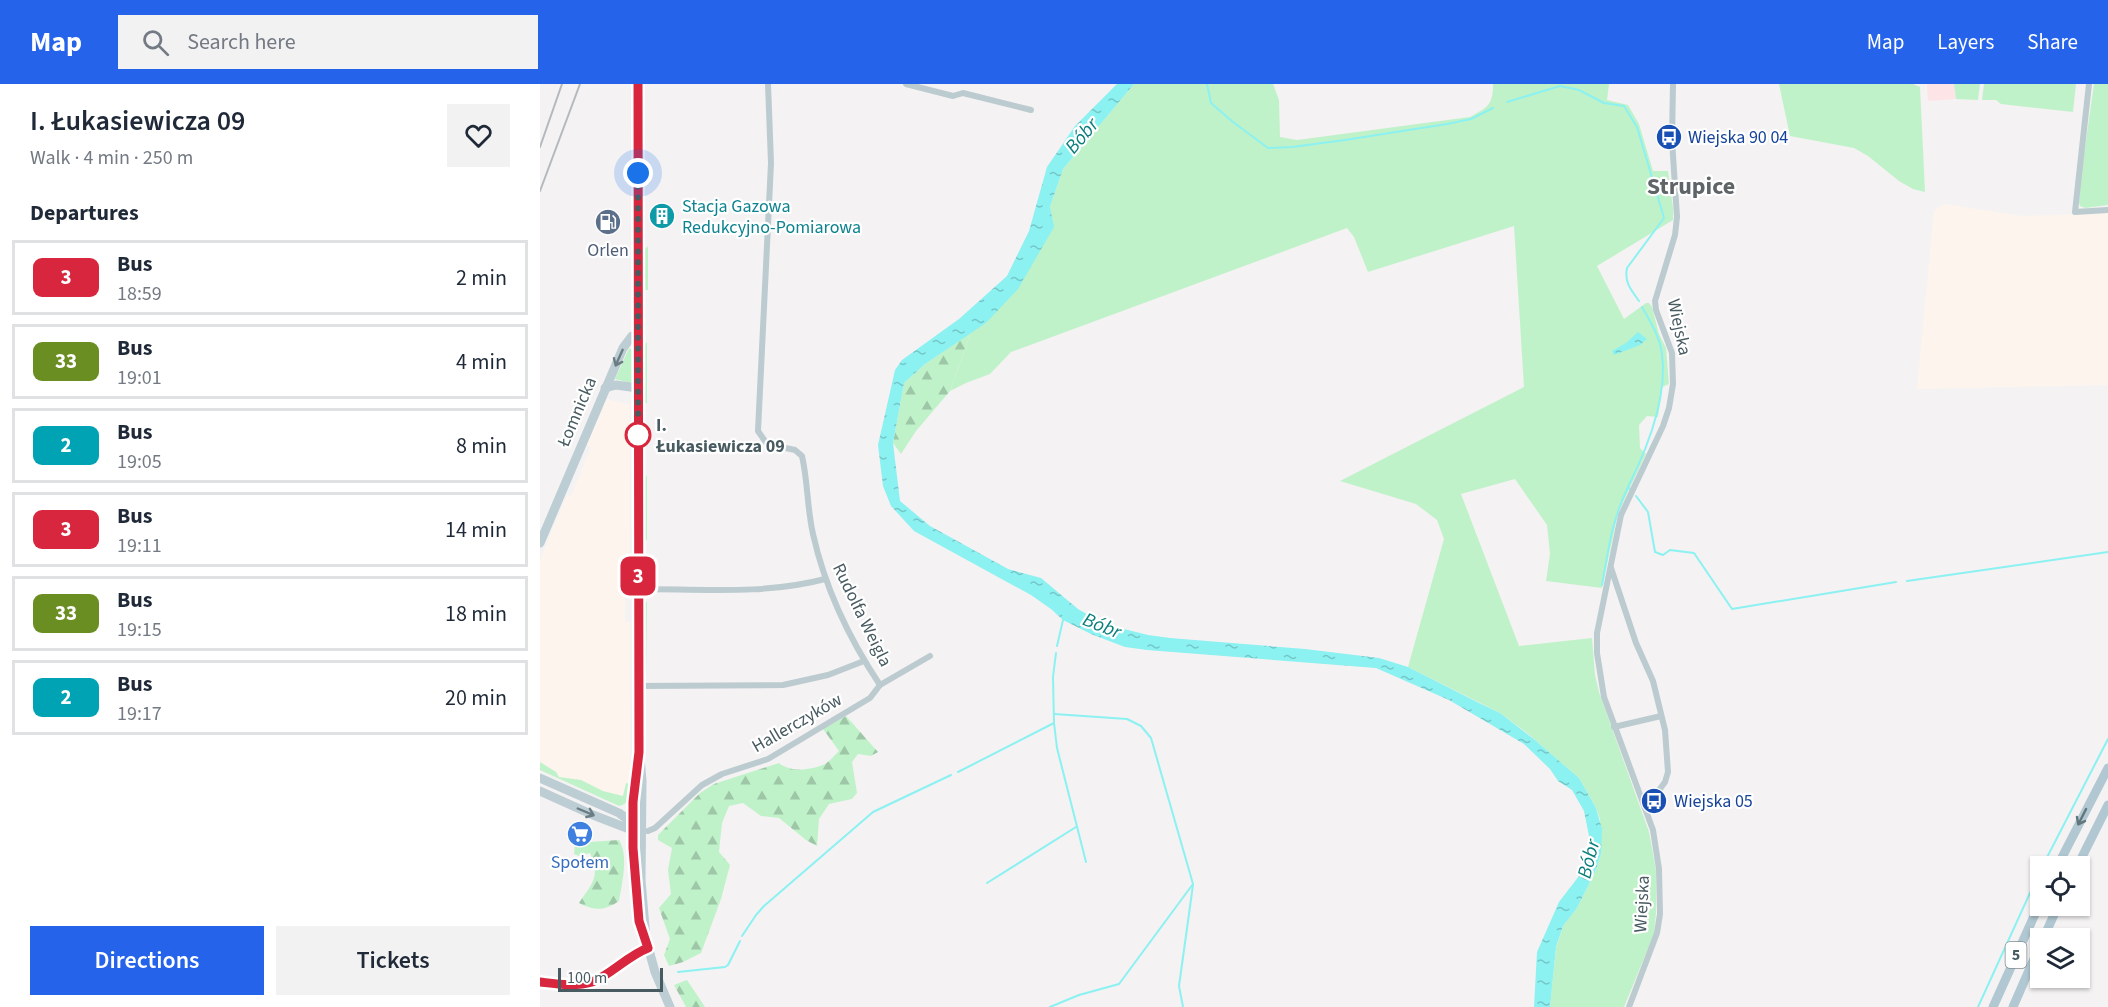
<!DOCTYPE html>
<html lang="en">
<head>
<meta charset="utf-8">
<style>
  body { margin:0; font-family:"Source Sans 3",sans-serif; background:#f2f2f3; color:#1f2937; height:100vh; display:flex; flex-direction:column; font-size:22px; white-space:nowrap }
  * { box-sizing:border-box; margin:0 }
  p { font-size:20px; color:#747a83 }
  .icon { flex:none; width:33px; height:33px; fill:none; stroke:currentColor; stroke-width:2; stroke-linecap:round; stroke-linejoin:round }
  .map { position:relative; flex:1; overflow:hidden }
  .details { display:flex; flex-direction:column; background:#fff; width:540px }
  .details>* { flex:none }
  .badge { padding:0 12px; border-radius:9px; font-size:21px; line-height:39px }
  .fabs { position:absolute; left:1490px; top:772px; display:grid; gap:12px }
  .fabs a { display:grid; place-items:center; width:60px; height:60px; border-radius:0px; background:#fff; box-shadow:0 2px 4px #0004; font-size:30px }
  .scale { position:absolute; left:18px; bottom:15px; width:105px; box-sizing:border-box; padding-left:6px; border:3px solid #485b61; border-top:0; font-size:16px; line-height:21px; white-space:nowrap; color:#485b61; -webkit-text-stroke:4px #fff; paint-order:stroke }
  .you { position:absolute; width:30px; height:30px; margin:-15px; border:4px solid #fff; border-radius:50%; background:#1a73e8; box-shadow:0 0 0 9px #1a73e833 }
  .map>.badge { position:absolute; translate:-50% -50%; box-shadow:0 0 0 3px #fff }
  h2 { padding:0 30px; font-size:22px; line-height:54px }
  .round { display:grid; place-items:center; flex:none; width:63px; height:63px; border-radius:0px; background:#f2f2f3 }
  .summary { display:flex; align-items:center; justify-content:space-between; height:102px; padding:0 30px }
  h1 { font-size:28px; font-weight:600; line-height:45px }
  .cta { display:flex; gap:12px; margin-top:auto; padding:12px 30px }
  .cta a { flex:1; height:69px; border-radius:0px; background:#2563eb; color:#fff; font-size:24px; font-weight:600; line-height:69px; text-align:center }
  .cta a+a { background:#f2f2f3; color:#1f2937 }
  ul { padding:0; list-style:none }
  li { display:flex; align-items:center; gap:18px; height:75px; margin:0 12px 9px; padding:0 18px; border:3px solid #e0e1e3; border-radius:0px }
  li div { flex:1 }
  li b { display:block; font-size:22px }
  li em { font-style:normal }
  li .badge { min-width:66px; font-weight:700; text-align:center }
  header { display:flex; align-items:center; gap:36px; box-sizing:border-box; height:84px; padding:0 30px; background:#2563eb; color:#fff }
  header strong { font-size:28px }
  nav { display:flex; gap:33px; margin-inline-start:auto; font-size:21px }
  .search { width:420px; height:54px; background:#f2f2f3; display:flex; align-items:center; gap:15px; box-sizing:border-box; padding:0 21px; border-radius:0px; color:#747a83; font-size:22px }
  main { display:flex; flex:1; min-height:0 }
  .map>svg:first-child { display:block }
</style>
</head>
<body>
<header>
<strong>Map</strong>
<div class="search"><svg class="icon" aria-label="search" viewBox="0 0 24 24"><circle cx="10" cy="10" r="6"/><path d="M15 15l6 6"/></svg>Search here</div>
<nav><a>Map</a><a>Layers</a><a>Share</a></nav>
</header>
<main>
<section class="details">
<div class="summary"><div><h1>I. Łukasiewicza 09</h1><p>Walk · 4 min · 250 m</p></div><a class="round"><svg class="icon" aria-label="heart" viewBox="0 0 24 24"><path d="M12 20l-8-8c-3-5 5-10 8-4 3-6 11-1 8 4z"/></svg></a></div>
<h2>Departures</h2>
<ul>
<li><span class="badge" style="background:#d7263d;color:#fff">3</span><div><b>Bus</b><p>18:59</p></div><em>2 min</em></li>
<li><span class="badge" style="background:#6b8e23;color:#fff">33</span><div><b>Bus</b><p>19:01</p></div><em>4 min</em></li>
<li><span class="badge" style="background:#00a3b4;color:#fff">2</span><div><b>Bus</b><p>19:05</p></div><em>8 min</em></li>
<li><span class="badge" style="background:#d7263d;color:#fff">3</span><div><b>Bus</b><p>19:11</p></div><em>14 min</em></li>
<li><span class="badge" style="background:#6b8e23;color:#fff">33</span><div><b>Bus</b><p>19:15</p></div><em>18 min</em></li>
<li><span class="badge" style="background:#00a3b4;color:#fff">2</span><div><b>Bus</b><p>19:17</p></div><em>20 min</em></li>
</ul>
<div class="cta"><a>Directions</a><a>Tickets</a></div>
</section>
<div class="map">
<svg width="1568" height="923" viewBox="0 0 1568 923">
  <defs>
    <pattern id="forest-firs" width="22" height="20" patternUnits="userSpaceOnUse" patternTransform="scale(1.5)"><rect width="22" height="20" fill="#c0f2c9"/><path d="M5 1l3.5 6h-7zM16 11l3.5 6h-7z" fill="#9ec7a7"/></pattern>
    <pattern id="water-ripples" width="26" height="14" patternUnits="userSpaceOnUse" patternTransform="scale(1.5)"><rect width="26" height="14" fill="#8bf1f1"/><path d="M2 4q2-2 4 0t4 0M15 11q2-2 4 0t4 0" fill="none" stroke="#74c6c7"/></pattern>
  </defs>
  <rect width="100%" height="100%" fill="#f4f2f3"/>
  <!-- commercial -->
  <g fill="#fdf5ed">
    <path d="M1404,120L1482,132L1568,129V301L1377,305L1394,127Z"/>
    <path d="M67,315L90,321V475H85V538H90V700L87,699L83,712L63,707L41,696L19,693L16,688L0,678V476L27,411L31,412L51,364L47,361Z"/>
  </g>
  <!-- medical -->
  <path fill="#fde4e7" d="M1387,0H1414L1416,15L1388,17Z"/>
  <!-- green -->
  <g fill="#c0f2c9">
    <path d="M594,0H733L739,16L740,53L757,56L930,33C948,23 953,21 953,0H1069L1067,16L1088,21L1099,40L1113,87H1128L1133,124V136L1057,182L1084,235L1106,219H1109L1112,223L1119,250L1126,264L1129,300L1122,303L1118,333L1107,332L1099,341L1100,364L1106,370L1078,429L1062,504L1006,497L1010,470L1007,441L975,395L921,410L979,562L1052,554L1055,591L1059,608L1109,748L1116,786V829L1114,850L1084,923H1010L1016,864L1023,842L1037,824L1055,788L1061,770L1060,735L1056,724L1039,694L987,649L960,629L868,583L904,455L897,436L876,420L800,397L984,303L974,142L828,188L814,153L807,144L471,268L450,290L426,299L410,307L431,248L446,239L510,123L523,85Z"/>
    <path d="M1239,0H1373L1380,3L1385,108L1373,105L1359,97L1328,72L1314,64L1250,52Z"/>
    <path d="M1414,0H1440L1438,16L1416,15Z"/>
    <path d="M1444,0H1536L1533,28L1461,20L1456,16H1442Z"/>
    <path d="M1554,0H1568V121L1545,124L1540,122L1539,119L1541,91Z"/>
    <path d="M108,162V206H105L104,166Z"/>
    <path d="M107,258V319L104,320V261Z"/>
    <path d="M89,264L92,266V298L90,299L75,295Z"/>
    <path d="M107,391V456H104V394Z"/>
    <path d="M104,518H107L106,593L104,589Z"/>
    <path d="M0,678L16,688L19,693L41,696L63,707L83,712L86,699L90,700C89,710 90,720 79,722L0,686Z"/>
  </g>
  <!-- forest -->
  <g fill="url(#forest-firs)">
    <path d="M431,248L410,307L376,347L361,370L353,359L364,299L385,280Z"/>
    <path d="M306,632L338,668L331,672L318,670L312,678L317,709L312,715L289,720L279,735L277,762L266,756L239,734L221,732L203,719L189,722L182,739L179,768L190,781L181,815L161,869L143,878L129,882L124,871L130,855L119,824L131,810L128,786L132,764L118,756V751L160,709L174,700L239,679C251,689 271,686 285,680C290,677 295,671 299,667L283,645Z"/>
    <path d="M79,756C89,772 82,799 79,817C65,827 54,827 39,819C52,800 61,792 50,769L39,772L34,770L35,759Z"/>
    <path d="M147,896L165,923H146L134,901Z"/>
  </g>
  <!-- water -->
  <g fill="url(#water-ripples)">
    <path d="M577,0H594L523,85L510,123L514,143L478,205L446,239L385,280L364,299L353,359L360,417L390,442L468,485L501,494L538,525L564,540L608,551L630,554L765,565L839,574L868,583L939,619L960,629L995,656L1039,694L1056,724L1062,745L1061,770L1055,788L1037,824L1023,842L1016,863L1010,923H994L997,868L1019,818L1039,792L1047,771L1050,757L1044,727L1032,706L1018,697L1010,685L984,660L909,616L836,584L607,566L585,563L551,550L523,536L511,525L491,511L374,447L351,422L343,402L338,361L355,286L362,276L419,235L467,192L489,147L507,83L535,42Z"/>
    <path d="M1098,248L1107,255L1100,261L1074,271L1072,267L1086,259Z"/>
  </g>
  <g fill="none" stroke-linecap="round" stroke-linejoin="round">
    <!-- stream -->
    <g stroke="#8bf1f1" stroke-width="2">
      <path d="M667,0L671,19L693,38L728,64L752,63L805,56L907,40L931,35L953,24"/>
      <path d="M967,18L1020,2L1039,6L1064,19L1084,22L1097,43L1124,134L1087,184C1084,198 1091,206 1099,217"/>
      <path d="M1090,405L1088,403C1107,365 1128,314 1122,270C1120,253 1110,237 1102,223"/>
      <path d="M1096,412L1108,428L1115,468L1123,471L1130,466L1154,469L1192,525L1356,498"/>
      <path d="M1367,497L1568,468"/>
      <path d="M1062,501C1069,463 1071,439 1088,403"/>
      <path d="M517,562L523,536"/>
      <path d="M514,639L517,664L546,778"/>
      <path d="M418,688L514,639L513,593L516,569"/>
      <path d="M1502,783L1568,655"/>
      <path d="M447,799L536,743"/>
      <path d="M202,852L216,831L224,822L333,728L411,691"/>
      <path d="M138,888L185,883L188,881L200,857"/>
      <path d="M510,923L539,911L579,900L653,800L611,654L601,642L587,635L514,630"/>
      <path d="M643,923L639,902L653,801"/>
      <path d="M1438,923L1500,787"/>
    </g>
    <!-- street -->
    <g stroke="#bccbcf" stroke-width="6">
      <path d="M228,0L231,79L218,347L227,360L255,366L262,372C268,398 267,424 273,450C285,504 310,556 340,601"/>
      <path d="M366,0L413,12L423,9L491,26"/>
      <path d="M1549,0L1535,128L1568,126"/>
      <path d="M1071,484L1096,559L1113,597L1125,646L1128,688L1125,698L1117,709L1102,715"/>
      <path d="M98,505C160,505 225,511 285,495"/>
      <path d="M99,602L243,601L288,591L324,577"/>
      <path d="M1074,643L1121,632"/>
      <path d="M108,747L115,744L162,701L182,690L228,675L330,614L340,601L390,572"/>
      <path d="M0,898C17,900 35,903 52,898C71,891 87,872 108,864"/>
      <path d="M1089,923L1117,849L1120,830L1119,785L1113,746L1064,613L1057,569V549L1081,431L1123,342L1129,324L1133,300L1132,269L1116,226L1115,217L1135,151L1137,133L1132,56L1133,0"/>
    </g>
    <!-- secondary -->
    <g stroke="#bdcdd4" stroke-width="9">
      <path d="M98,0L99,661L102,697L101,796L106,855"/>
      <path d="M65,304L76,301L98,304"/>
      <path d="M0,459L83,264L92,252H99"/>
      <path d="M97,680L93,718V764L99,838L106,855L115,888L130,923"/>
      <path d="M0,694L79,729L94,740"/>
      <path d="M0,707L53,731L97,748"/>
    </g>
    <!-- primary -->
    <g stroke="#b1c8d2" stroke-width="9">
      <path d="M1517,783L1568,684"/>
      <path d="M1537,783L1568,721"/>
      <path d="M1503,855L1518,822"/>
      <path d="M1453,923L1500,819"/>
      <path d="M1473,923L1500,861"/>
    </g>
    <!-- rail -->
    <g stroke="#b4b9bd" stroke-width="2">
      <path d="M0,63L22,0"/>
      <path d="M0,107L40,0"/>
    </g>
  </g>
  <!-- one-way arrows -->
  <defs><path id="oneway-shaft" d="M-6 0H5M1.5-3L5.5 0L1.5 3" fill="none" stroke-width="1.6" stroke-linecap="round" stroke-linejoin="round" transform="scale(1.5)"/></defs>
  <g stroke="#6b7d84">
    <use href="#oneway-shaft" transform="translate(79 274) rotate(114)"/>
    <use href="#oneway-shaft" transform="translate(46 728) rotate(23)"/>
  </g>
  <use stroke="#62767d" href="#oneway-shaft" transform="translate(1542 733) rotate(117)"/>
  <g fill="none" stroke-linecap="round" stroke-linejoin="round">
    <!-- line casing -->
    <g stroke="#fff" stroke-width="14">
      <path id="line" d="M0,898C17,900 35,903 52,898C71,891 87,872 108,864L99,837L93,764V718L99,668L98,0"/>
    </g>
    <!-- line -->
    <use href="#line" stroke="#d7263d" stroke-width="9"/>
    <!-- walk -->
    <path stroke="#485b61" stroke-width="6" stroke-dasharray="0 10.8" d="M98,351V89"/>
  </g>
  <!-- icons -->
  <defs>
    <g id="bus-disc" transform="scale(1.35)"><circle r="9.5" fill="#1a4fb4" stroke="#fff"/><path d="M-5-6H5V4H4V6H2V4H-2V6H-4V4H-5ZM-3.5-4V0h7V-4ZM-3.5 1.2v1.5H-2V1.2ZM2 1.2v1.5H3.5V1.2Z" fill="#fff"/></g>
    <g id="building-disc" transform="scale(1.35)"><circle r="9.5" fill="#0f9aa8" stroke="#fff"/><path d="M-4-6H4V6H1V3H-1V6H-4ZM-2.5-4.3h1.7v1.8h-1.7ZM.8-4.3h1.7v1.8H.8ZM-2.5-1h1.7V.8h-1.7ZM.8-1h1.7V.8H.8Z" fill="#fff"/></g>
    <g id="fuel-disc" transform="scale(1.35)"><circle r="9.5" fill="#5c6f8a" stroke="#fff"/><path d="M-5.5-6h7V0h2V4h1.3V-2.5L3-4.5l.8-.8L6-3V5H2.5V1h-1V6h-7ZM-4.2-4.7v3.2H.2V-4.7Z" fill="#fff"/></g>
    <g id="supermarket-disc" transform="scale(1.35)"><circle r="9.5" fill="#3f7fe0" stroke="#fff"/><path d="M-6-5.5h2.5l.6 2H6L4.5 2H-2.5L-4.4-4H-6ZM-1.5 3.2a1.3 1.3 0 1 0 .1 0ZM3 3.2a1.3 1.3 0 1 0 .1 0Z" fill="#fff"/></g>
  </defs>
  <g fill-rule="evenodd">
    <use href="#bus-disc" x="1129" y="53"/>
    <use href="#building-disc" x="122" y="132"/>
    <use href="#fuel-disc" x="68" y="138"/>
    <use href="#bus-disc" x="1114" y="717"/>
    <use href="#supermarket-disc" x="40" y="750"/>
  </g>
  <!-- markers -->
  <circle fill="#fff" stroke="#d7263d" stroke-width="3" cx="98" cy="351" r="12"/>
  <g text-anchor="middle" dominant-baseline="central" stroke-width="4.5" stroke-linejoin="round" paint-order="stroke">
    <!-- shield labels -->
    <rect fill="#fff" stroke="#7f8c90" stroke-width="1.5" x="1465.5" y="858" width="21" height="26" rx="4.5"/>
    <g font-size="16" font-weight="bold" fill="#485b61">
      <text x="1476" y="871">5</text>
    </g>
    <!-- transit labels -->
    <g font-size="18" fill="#164399" stroke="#fff" text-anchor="start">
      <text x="1148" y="53">Wiejska 90 04</text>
      <text x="1134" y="717">Wiejska 05</text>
    </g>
    <!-- culture labels -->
    <g font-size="18" fill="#0d838f" stroke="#fff" text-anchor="start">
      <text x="142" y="122">Stacja Gazowa<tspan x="142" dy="21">Redukcyjno-Pomiarowa</tspan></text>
    </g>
    <!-- service labels -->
    <g font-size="18" fill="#4e5e75" stroke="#fff">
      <text x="68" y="166">Orlen</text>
    </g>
    <!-- street labels -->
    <g font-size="18" fill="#485b61" stroke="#fff">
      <text transform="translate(1139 243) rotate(78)">Wiejska</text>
      <text transform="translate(37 328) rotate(-67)">Łomnicka</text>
      <text transform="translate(322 531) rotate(64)">Rudolfa Weigla</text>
      <text transform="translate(257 639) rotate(-30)">Hallerczyków</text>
      <text transform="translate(1102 820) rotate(-87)">Wiejska</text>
    </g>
    <!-- stop labels -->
    <g font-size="18" font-weight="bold" fill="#485b61" stroke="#fff" text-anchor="start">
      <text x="116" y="341">I.<tspan x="116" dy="21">Łukasiewicza 09</tspan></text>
    </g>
    <!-- shop labels -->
    <g font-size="18" fill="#366cbe" stroke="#fff">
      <text x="40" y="778">Społem</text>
    </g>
    <!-- water labels -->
    <g font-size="20" font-style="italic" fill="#097e7d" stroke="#fff">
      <text transform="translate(542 52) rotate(-49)">Bóbr</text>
      <text transform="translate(562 542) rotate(22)">Bóbr</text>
      <text transform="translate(1049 775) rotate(-76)">Bóbr</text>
    </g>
    <!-- district labels -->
    <g font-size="24" font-weight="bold" fill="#5e6467" stroke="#fff">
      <text x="1151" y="102">Strupice</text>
    </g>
  </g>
</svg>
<div class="fabs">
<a><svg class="icon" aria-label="locate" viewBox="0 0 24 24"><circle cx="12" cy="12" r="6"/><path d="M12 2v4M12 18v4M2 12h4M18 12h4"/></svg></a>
<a><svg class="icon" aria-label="layers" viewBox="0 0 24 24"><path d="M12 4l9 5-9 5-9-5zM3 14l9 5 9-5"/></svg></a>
</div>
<div class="scale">100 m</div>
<div class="you" style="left:98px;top:89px"></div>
<b class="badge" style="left:98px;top:492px;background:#d7263d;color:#fff">3</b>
</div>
</main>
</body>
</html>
